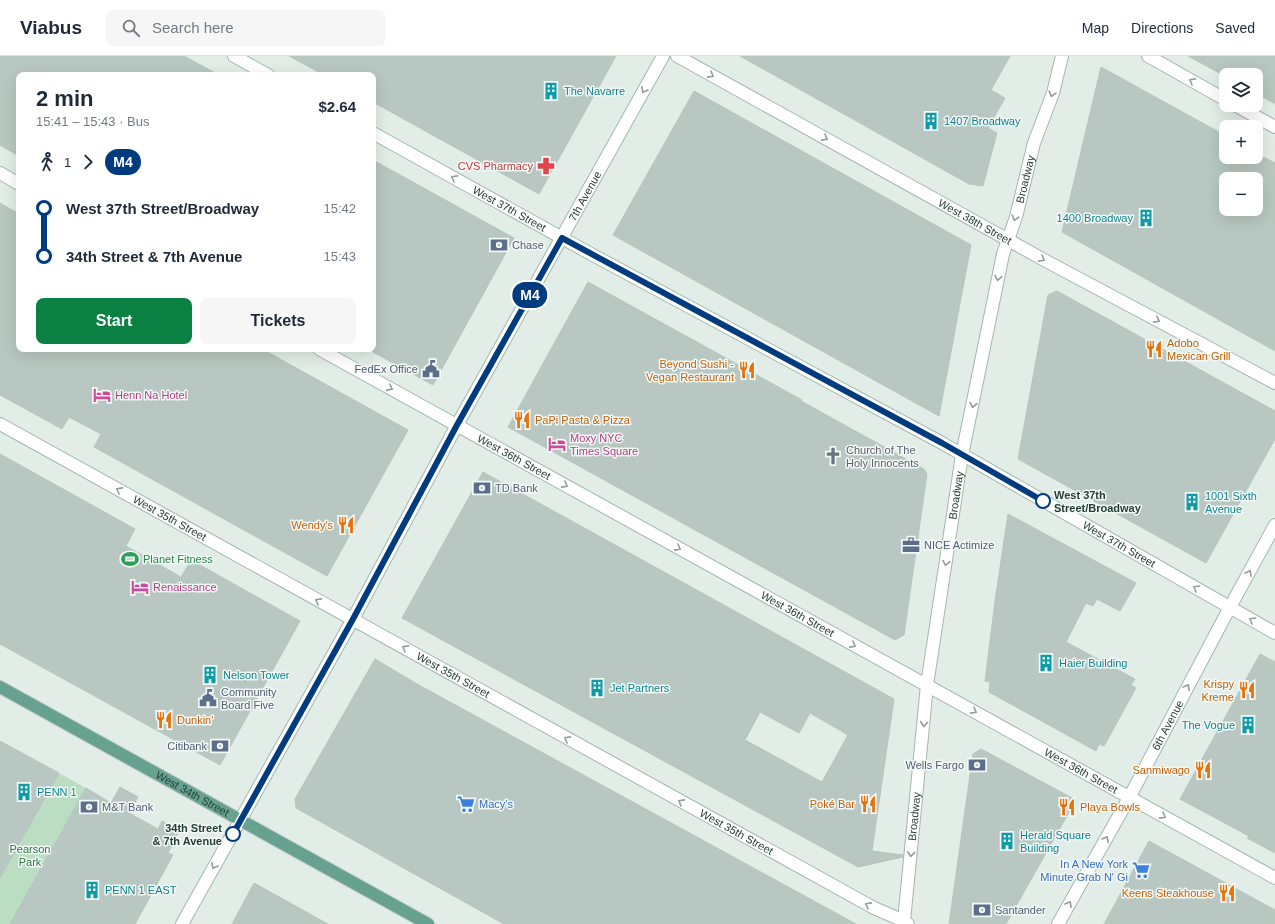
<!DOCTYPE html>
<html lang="en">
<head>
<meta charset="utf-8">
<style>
  body { margin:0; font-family:Arial,sans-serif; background:#f6f6f7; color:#1f2937; height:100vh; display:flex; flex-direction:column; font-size:15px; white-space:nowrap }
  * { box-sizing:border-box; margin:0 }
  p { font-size:13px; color:#747a83 }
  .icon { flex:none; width:22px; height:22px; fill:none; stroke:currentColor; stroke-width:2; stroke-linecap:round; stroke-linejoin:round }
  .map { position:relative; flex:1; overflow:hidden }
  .drawer { position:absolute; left:16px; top:16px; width:360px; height:280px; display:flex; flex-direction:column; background:#fff; border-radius:8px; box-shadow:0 4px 16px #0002 }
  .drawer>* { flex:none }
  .badge { padding:0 8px; border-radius:13px; font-size:14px; line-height:26px }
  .buttons { position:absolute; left:1219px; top:12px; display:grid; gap:8px }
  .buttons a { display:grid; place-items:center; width:44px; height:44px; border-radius:8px; background:#fff; box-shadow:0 4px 16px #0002; font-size:20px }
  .map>.badge { position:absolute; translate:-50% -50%; box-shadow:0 0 0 2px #fff }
  .legs { display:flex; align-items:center; gap:6px; height:44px; padding:0 20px; font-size:13px }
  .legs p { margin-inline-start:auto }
  .summary { display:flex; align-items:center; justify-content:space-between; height:68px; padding:0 20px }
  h1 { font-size:22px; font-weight:600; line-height:30px }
  .primary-button { display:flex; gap:8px; margin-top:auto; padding:8px 20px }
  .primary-button a { flex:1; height:46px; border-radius:8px; background:#0b8043; color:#fff; font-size:16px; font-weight:600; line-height:46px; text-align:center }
  .primary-button a+a { background:#f6f6f7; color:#1f2937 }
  ul { padding:0 20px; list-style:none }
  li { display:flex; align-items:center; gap:14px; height:48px; font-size:15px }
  li i { display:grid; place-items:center; width:6px; height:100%; margin:0 5px; background:currentColor }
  li i::after { content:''; width:10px; height:10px; margin:-5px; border:3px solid; border-radius:50%; background:#fff }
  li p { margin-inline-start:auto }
  li:first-child i { background:linear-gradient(#0000 50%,currentColor 0) }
  li:last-child i { background:linear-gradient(currentColor 50%,#0000 0) }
  header { display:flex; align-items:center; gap:24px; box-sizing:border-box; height:56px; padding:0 20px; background:#fff; border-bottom:1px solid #e0e1e3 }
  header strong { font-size:19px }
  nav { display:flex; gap:22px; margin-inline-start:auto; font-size:14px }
  .search { width:280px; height:36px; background:#f6f6f7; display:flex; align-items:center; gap:10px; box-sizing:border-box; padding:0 14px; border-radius:8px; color:#747a83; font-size:15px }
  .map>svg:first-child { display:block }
</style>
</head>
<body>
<header>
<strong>Viabus</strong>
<div class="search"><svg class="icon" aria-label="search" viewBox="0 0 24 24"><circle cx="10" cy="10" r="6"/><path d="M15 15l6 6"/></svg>Search here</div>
<nav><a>Map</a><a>Directions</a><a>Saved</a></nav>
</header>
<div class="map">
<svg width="1275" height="868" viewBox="0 0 1275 868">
  <rect width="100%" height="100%" fill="#e2ede8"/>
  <!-- green -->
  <path fill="#bbdec3" d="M59,717L86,732L10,868H0V822Z"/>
  <!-- building -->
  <g fill="#b8c7c1" stroke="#b5c6be" fill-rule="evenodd">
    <path d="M0,0H184L219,19H19V100L0,89Z"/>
    <path d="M289,0H616L539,138L373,46V19H324Z"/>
    <path d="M740,0H1010L991,34L1005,42L988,72L997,77L983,130L969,128Z"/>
    <path d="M1188,0H1275V48L1256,37V19H1223Z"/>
    <path d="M1101,11L1226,80V101H1263L1275,107V295L1062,176ZM1226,123H1256V153H1226Z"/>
    <path d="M694,35L971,189L939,360L613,179Z"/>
    <path d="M373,104L514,182L433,329L373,296Z"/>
    <path d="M0,147L19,158V293H262L408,374L327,520L94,391L101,378L69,361L62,373L0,339Z"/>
    <path d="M588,226L802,344L801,345L924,413L927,418L904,579L895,584L508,371Z"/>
    <path d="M1057,235L1275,355V383L1206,507L1018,403L1048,239Z"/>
    <path d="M0,398L135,473L126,490L181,521L191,504L300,565L220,709L0,588Z"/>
    <path d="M483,416L894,643L872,795L903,799V801L858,811L402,562ZM760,656L799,677L810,657L848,679L822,726L745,684Z"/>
    <path d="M1008,458L1136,527L1120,555L1097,543L1093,550L1086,547L1066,586L1135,623L1131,629L1136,632L1104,690L1099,688L1096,695L989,636L990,626L985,625L995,545Z"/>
    <path d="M1260,598L1275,606V797L1247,782L1249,780L1180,743Z"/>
    <path d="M375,603L417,628L856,868H504L296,752L295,743Z"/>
    <path d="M0,685L59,717L0,822Z"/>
    <path d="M981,693L1076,744L1006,868H949L973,698Z"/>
    <path d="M120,731L138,741L129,757L158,773L162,765L179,775L168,797L173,799L135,868H10L86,732L111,747Z"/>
    <path d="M1149,785L1275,854V868H1104Z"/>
    <path d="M254,827L301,853L328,868H232Z"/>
  </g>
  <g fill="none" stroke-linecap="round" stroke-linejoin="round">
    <!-- street casing -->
    <g stroke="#a5b5af" stroke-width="14">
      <g id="street">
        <path id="s1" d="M677,0L1046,205L1275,327"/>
        <path d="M1148,0L1226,44"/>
        <path d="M1235,49L1275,71"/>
        <path id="s2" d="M0,368L874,852L904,865L908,868"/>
        <path id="s3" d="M904,865L927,629L962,399L1003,198L1016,161L1034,87L1053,37L1062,0"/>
      </g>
    </g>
    <!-- secondary casing -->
    <g stroke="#a1b8af" stroke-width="14">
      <g id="secondary">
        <path d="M234,0L268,19"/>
        <path id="s4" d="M373,77L591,198L942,387L1275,577"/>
        <path d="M0,117L19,128"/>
        <path id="s5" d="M319,293L1275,822"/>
        <path id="s6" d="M182,868L353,563L457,369L663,0"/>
        <path id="s7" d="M1058,868L1129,742L1230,551L1275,469"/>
      </g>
    </g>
    <!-- primary casing -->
    <g stroke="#c1c9c6" stroke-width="14">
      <g id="primary">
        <path id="s8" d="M0,631L428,868"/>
      </g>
    </g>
    <!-- street -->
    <use href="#street" stroke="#fff" stroke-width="12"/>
    <!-- secondary -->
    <use href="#secondary" stroke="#fff" stroke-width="12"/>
    <!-- primary -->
    <use href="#primary" stroke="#67a291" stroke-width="12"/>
  </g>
  <!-- one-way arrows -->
  <defs><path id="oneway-chevron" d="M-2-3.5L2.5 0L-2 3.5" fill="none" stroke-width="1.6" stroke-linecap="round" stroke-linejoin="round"/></defs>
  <g stroke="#909e9a">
    <use href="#oneway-chevron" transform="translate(711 19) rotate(29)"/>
    <use href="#oneway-chevron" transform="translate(1192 25) rotate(-151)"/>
    <use href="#oneway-chevron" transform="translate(644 34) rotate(119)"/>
    <use href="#oneway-chevron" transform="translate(1052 38) rotate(106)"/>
    <use href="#oneway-chevron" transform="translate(825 82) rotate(29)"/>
    <use href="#oneway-chevron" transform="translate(454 122) rotate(-151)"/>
    <use href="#oneway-chevron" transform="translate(1015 162) rotate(107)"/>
    <use href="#oneway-chevron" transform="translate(1042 203) rotate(29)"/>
    <use href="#oneway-chevron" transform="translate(998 222) rotate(101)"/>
    <use href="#oneway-chevron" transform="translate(1157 264) rotate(28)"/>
    <use href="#oneway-chevron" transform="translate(390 332) rotate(29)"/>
    <use href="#oneway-chevron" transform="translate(973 349) rotate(101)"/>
    <use href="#oneway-chevron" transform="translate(565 429) rotate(29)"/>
    <use href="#oneway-chevron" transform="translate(119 434) rotate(-151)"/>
    <use href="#oneway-chevron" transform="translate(678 492) rotate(29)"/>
    <use href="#oneway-chevron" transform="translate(946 507) rotate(99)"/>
    <use href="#oneway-chevron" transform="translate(1249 517) rotate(-61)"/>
    <use href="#oneway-chevron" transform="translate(1196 532) rotate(-150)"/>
    <use href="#oneway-chevron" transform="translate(318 545) rotate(-151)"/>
    <use href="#oneway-chevron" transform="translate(1252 564) rotate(-150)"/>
    <use href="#oneway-chevron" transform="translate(853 589) rotate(29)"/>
    <use href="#oneway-chevron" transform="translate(405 592) rotate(-151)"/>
    <use href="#oneway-chevron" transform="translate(1187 631) rotate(-62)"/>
    <use href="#oneway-chevron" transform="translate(974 655) rotate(29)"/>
    <use href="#oneway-chevron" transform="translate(924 668) rotate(95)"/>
    <use href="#oneway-chevron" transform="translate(567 683) rotate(-151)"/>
    <use href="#oneway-chevron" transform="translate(681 746) rotate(-151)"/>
    <use href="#oneway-chevron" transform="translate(1163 760) rotate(29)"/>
    <use href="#oneway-chevron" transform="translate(1106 783) rotate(-61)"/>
    <use href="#oneway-chevron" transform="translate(911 798) rotate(96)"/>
    <use href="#oneway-chevron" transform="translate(214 810) rotate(119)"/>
    <use href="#oneway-chevron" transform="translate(1069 848) rotate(-61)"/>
    <use href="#oneway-chevron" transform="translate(868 849) rotate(-151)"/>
  </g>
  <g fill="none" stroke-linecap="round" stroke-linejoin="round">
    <!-- line-1 casing -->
    <g stroke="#fff" stroke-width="9">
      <path id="line-1" d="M233,778L353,563L457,369L562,182L942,387L1043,445"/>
    </g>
    <!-- line-1 -->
    <use href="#line-1" stroke="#003b80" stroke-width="6"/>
  </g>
  <!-- icons -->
  <defs>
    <g id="building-bare" transform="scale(1.38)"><path d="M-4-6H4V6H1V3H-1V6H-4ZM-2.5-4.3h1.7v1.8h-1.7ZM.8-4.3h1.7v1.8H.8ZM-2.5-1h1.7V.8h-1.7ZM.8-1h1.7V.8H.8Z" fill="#0f9aa8" stroke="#f3f9f6" stroke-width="2.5" paint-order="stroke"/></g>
    <g id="pharmacy-bare" transform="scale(1.38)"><path d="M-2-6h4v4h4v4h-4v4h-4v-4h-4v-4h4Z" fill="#e0444e" stroke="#f3f9f6" stroke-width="2.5" paint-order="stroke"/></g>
    <g id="bank-bare" transform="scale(1.38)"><path d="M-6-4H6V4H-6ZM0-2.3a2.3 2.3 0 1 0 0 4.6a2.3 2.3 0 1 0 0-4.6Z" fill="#5c6f8a" stroke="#f3f9f6" stroke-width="2.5" paint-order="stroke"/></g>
    <g id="restaurant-bare" transform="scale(1.38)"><path d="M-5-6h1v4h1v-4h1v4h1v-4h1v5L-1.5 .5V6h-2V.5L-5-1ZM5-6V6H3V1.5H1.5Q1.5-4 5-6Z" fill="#e8710a" stroke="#f3f9f6" stroke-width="2.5" paint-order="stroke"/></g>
    <g id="civic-bare" transform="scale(1.38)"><path d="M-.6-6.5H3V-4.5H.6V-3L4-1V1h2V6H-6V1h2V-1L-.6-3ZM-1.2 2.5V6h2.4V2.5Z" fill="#5c6f8a" stroke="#f3f9f6" stroke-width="2.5" paint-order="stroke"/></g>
    <g id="hotel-bare" transform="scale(1.38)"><path d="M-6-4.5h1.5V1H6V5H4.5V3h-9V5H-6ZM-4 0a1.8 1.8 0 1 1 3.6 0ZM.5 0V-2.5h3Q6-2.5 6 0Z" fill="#d1479c" stroke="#f3f9f6" stroke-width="2.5" paint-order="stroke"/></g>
    <g id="church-bare" transform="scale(1.38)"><path d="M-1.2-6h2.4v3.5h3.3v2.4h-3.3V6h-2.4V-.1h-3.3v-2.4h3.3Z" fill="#6b7280" stroke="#f3f9f6" stroke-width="2.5" paint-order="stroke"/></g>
    <g id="office-bare" transform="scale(1.38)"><path d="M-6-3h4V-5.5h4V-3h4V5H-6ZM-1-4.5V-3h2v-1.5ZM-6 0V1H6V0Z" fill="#5c6f8a" stroke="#f3f9f6" stroke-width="2.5" paint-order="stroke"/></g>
    <g id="stadium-bare" transform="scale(1.38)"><path d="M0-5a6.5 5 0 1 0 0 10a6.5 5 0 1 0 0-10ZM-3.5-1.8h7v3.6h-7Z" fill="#2e9e5b" stroke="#f3f9f6" stroke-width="2.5" paint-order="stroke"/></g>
    <g id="supermarket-bare" transform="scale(1.38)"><path d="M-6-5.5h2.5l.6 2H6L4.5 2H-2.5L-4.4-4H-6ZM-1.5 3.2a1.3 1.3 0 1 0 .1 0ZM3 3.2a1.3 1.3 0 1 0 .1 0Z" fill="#3f7fe0" stroke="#f3f9f6" stroke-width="2.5" paint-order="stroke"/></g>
  </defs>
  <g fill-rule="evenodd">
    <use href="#building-bare" x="551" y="35"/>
    <use href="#building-bare" x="931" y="65"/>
    <use href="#pharmacy-bare" x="546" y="110"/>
    <use href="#building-bare" x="1146" y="162"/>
    <use href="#bank-bare" x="499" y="189"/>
    <use href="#restaurant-bare" x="1154" y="293"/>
    <use href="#civic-bare" x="431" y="313"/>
    <use href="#restaurant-bare" x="747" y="314"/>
    <use href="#hotel-bare" x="102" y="339"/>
    <use href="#restaurant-bare" x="522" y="364"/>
    <use href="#hotel-bare" x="557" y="388"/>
    <use href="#church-bare" x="833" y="400"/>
    <use href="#bank-bare" x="482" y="432"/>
    <use href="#building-bare" x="1192" y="446"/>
    <use href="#restaurant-bare" x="346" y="469"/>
    <use href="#office-bare" x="911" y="489"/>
    <use href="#stadium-bare" x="130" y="503"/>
    <use href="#hotel-bare" x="140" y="531"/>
    <use href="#building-bare" x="1046" y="607"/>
    <use href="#building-bare" x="210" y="619"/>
    <use href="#building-bare" x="597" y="632"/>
    <use href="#restaurant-bare" x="1247" y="634"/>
    <use href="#civic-bare" x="208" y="642"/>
    <use href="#restaurant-bare" x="164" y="664"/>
    <use href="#building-bare" x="1248" y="669"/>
    <use href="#bank-bare" x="220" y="690"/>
    <use href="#bank-bare" x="977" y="709"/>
    <use href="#restaurant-bare" x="1203" y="714"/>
    <use href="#building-bare" x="24" y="736"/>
    <use href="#supermarket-bare" x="466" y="748"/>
    <use href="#restaurant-bare" x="868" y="748"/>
    <use href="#bank-bare" x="89" y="751"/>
    <use href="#restaurant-bare" x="1067" y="751"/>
    <use href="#building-bare" x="1007" y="785"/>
    <use href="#supermarket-bare" x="1141" y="814"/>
    <use href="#building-bare" x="92" y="834"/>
    <use href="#restaurant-bare" x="1227" y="837"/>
    <use href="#bank-bare" x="982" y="854"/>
  </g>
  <!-- markers -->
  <g fill="#fff" stroke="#003b80" stroke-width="2">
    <circle cx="1043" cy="445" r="7"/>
    <circle cx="233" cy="778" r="7"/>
  </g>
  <g text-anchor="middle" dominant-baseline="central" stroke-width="3" stroke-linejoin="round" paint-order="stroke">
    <!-- culture labels -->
    <g font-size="11" fill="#0d838f" stroke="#f3f9f6" text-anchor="start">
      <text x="564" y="35">The Navarre</text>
      <text x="944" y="65">1407 Broadway</text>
      <text x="1133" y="162" text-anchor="end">1400 Broadway</text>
      <text x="1205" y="440">1001 Sixth<tspan x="1205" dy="13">Avenue</tspan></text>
      <text x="1059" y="607">Haier Building</text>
      <text x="223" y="619">Nelson Tower</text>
      <text x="610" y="632">Jet Partners</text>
      <text x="1235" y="669" text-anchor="end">The Vogue</text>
      <text x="37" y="736">PENN 1</text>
      <text x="1020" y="779">Herald Square<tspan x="1020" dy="13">Building</tspan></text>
      <text x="105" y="834">PENN 1 EAST</text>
    </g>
    <!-- health labels -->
    <g font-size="11" fill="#be3a42" stroke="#f3f9f6" text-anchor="end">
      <text x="533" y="110">CVS Pharmacy</text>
    </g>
    <!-- street labels -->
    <g font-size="11" fill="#223e35" stroke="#f3f9f6">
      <text stroke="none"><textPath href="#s3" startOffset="753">Broadway</textPath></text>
      <text stroke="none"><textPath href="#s6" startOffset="832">7th Avenue</textPath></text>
      <text stroke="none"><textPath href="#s4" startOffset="156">West 37th Street</textPath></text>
      <text stroke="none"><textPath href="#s1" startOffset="341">West 38th Street</textPath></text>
      <text stroke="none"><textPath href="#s5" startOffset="223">West 36th Street</textPath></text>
      <text stroke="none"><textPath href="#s3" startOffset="429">Broadway</textPath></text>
      <text stroke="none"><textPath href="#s2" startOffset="194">West 35th Street</textPath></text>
      <text stroke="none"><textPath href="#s4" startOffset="852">West 37th Street</textPath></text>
      <text stroke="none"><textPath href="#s5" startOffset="547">West 36th Street</textPath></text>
      <text stroke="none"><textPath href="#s2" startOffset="518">West 35th Street</textPath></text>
      <text stroke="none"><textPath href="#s7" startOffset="227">6th Avenue</textPath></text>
      <text stroke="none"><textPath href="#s5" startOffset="871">West 36th Street</textPath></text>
      <text stroke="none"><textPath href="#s8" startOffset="220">West 34th Street</textPath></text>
      <text stroke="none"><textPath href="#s3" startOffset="105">Broadway</textPath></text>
      <text stroke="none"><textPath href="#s2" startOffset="842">West 35th Street</textPath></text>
    </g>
    <!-- service labels -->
    <g font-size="11" fill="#4e5e75" stroke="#f3f9f6" text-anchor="start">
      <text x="512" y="189">Chase</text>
      <text x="418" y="313" text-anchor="end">FedEx Office</text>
      <text x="495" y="432">TD Bank</text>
      <text x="924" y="489">NICE Actimize</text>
      <text x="221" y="636">Community<tspan x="221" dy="13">Board Five</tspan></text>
      <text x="207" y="690" text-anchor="end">Citibank</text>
      <text x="964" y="709" text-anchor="end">Wells Fargo</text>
      <text x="102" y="751">M&amp;T Bank</text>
      <text x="995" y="854">Santander</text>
    </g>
    <!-- food labels -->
    <g font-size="11" fill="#c56008" stroke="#f3f9f6" text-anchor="end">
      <text x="1167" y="287" text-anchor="start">Adobo<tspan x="1167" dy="13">Mexican Grill</tspan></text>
      <text x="734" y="308">Beyond Sushi -<tspan x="734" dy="13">Vegan Restaurant</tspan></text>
      <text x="535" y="364" text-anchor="start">PaPi Pasta &amp; Pizza</text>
      <text x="333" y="469">Wendy's</text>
      <text x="1234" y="628">Krispy<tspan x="1234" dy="13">Kreme</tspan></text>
      <text x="177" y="664" text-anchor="start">Dunkin'</text>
      <text x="1190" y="714">Sanmiwago</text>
      <text x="855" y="748">Poké Bar</text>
      <text x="1080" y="751" text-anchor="start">Playa Bowls</text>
      <text x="1214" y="837">Keens Steakhouse</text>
    </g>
    <!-- hotel labels -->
    <g font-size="11" fill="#b23c85" stroke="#f3f9f6" text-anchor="start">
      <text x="115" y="339">Henn Na Hotel</text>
      <text x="570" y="382">Moxy NYC<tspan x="570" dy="13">Times Square</tspan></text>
      <text x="153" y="531">Renaissance</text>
    </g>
    <!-- worship labels -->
    <g font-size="11" fill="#5b616d" stroke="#f3f9f6" text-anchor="start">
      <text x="846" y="394">Church of The<tspan x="846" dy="13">Holy Innocents</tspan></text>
    </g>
    <!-- stop labels -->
    <g font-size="11" font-weight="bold" fill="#223e35" stroke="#f3f9f6" text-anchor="start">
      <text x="1054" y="439">West 37th<tspan x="1054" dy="13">Street/Broadway</tspan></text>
      <text x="222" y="772" text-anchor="end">34th Street<tspan x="222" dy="13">&amp; 7th Avenue</tspan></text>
    </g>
    <!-- leisure labels -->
    <g font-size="11" fill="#27864d" stroke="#f3f9f6" text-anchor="start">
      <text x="143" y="503">Planet Fitness</text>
    </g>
    <!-- shop labels -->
    <g font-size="11" fill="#366cbe" stroke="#f3f9f6" text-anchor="start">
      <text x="479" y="748">Macy's</text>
      <text x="1128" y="808" text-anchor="end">In A New York<tspan x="1128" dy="13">Minute Grab N' Gi</tspan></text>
    </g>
    <!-- park labels -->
    <g font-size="11" fill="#2c7546" stroke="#f3f9f6">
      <text x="30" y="793">Pearson<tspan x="30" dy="13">Park</tspan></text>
    </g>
  </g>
</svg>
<div class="buttons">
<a><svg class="icon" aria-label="layers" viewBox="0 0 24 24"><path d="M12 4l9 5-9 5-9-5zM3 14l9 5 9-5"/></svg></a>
<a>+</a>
<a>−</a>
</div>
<b class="badge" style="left:530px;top:239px;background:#003b80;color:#fff">M4</b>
<section class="drawer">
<div class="summary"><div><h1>2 min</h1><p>15:41 – 15:43 · Bus</p></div><b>$2.64</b></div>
<div class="legs"><svg class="icon" aria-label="walk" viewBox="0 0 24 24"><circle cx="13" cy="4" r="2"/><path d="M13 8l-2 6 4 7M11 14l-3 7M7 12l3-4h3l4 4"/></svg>1<svg class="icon" aria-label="forward" viewBox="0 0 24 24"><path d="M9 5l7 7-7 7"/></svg><b class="badge" style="background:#003b80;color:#fff">M4</b></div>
<ul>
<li><i style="color:#003b80"></i><b>West 37th Street/Broadway</b><p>15:42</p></li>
<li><i style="color:#003b80"></i><b>34th Street &amp; 7th Avenue</b><p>15:43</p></li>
</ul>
<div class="primary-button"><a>Start</a><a>Tickets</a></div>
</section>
</div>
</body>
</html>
